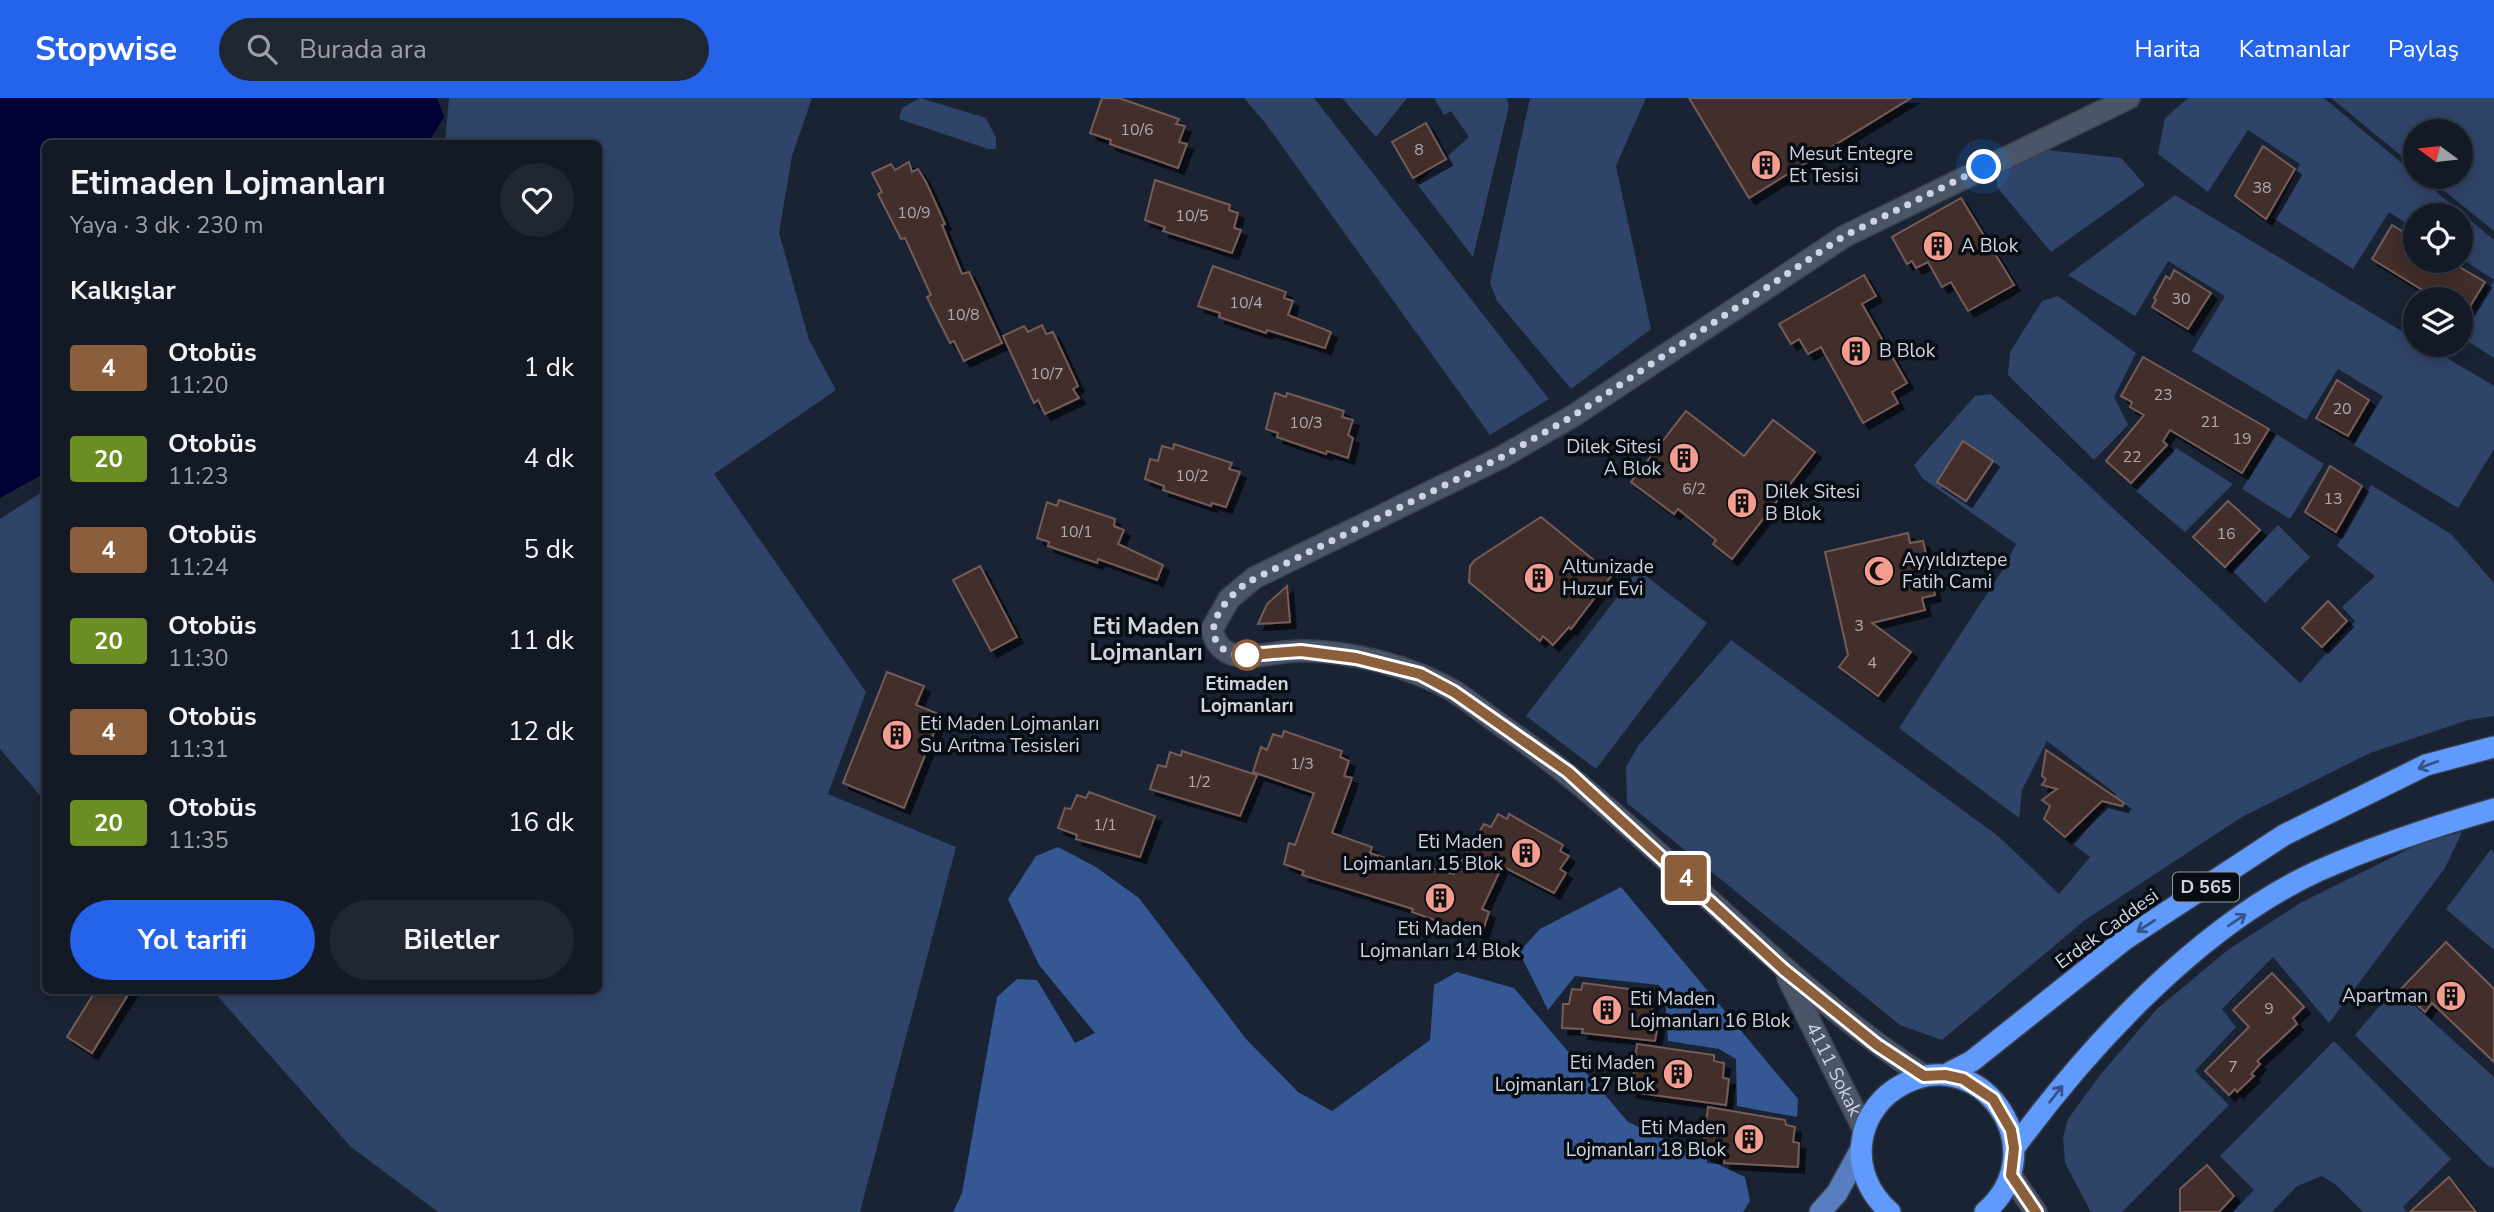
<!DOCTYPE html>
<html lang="tr">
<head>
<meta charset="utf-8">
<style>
  body { margin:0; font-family:"Nunito Sans",sans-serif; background:#202732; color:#f1f3f6; height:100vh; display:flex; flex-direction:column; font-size:26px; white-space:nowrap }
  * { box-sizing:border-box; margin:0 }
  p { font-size:23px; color:#9da1a7 }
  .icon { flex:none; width:38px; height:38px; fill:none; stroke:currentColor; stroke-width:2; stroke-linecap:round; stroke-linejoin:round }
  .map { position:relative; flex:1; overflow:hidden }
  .drawer { position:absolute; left:42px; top:42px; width:560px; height:854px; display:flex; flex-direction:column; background:#131a26; border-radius:10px; box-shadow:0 4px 18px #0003,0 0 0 2px #323843 }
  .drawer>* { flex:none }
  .badge { padding:0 14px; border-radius:5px; font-size:24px; line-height:46px }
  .needle { width:46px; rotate:285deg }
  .buttons { position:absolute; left:2403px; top:21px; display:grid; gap:14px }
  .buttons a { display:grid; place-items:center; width:70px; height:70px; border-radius:50%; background:#131a26; box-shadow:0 4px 18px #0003,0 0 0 2px #323843; font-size:35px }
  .you { position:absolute; width:35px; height:35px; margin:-18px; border:5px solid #fff; border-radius:50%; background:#1a73e8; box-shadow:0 0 0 10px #1a73e833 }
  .map>.badge { position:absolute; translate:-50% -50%; box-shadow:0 0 0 4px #fff }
  h2 { padding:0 28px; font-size:26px; line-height:63px }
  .round { display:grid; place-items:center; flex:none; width:74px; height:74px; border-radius:37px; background:#202732 }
  .summary { display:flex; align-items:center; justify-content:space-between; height:119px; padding:0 28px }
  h1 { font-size:33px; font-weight:700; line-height:52px }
  .cta { display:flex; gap:14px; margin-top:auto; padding:14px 28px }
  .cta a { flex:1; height:80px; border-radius:42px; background:#2563eb; color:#fff; font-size:28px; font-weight:700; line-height:80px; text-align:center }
  .cta a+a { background:#202732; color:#f1f3f6 }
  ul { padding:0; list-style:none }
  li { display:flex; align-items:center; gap:21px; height:91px; padding:0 28px }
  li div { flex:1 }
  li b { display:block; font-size:26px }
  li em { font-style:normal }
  li .badge { min-width:77px; font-weight:700; text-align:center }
  header { display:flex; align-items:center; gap:42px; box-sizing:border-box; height:98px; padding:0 35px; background:#2563eb; color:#fff }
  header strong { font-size:33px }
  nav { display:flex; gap:38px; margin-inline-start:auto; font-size:24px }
  .search { width:490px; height:63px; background:#202732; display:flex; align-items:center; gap:18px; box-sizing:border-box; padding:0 24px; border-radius:38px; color:#9da1a7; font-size:26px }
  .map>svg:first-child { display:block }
</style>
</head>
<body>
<header>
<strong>Stopwise</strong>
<div class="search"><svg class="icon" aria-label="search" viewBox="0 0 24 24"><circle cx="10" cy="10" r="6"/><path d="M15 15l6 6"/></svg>Burada ara</div>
<nav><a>Harita</a><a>Katmanlar</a><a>Paylaş</a></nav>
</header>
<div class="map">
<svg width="2494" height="1114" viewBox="0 0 2494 1114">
  <defs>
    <filter id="shadow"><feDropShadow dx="6" dy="6" stdDeviation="0" flood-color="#0009"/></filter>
  </defs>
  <rect width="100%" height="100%" fill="#192333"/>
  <!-- green -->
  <g fill="#2f4469">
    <path d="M449,0H812L792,58L779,135L809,242L836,292L714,376L866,594L828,696L956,749L860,1114H438L351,1049L213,893L598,892V46L445,45Z"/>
    <path d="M920,0L986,20L996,40V51H988L899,21L902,10Z"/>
    <path d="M1244,0H1314L1549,301L1490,337L1266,26Z"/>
    <path d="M1342,0H1407L1376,39Z"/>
    <path d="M1434,0H1507L1509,8L1473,159L1417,86L1469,39L1451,13L1444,17Z"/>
    <path d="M1530,0H1646L1616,68L1651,231L1571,291L1497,203L1490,185Z"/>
    <path d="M2188,0H2324L2494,142V260L2461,239L2494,182L2461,160L2460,117H2415V131L2389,114L2353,171L2273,120L2300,66L2248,32L2208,94L2158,56L2165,20Z"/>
    <path d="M2331,0H2494V133L2427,79H2460V33H2415V69Z"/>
    <path d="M2047,52L2121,60L2145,87L2051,154L1997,89V76Z"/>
    <path d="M2175,97L2415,241V247H2425L2494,288V351L2458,410L2354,347L2383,298L2338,271L2306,322L2192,253L2225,198L2168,163L2135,218L2068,177Z"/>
    <path d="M2058,198L2136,255L2114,299L2128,327L2094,362L2008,277L2010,254L2042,203Z"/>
    <path d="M1991,296L2300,585L2355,523L2342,509L2375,478L2337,448L2371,387L2451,436L2494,485V618L2468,622L2370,655L2242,719L2085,822L1942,942L1900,927L1627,705L1626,669L1638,648L1731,542L1998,738L2059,796L2090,759L2074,747L2116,696L2047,643L2022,692L2019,720L1899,630L2002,473L2016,446L1922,380L1914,367L1975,298Z"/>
    <path d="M2276,336L2324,366L2290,421L2242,391Z"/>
    <path d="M2176,350L2233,386L2185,434L2135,392Z"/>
    <path d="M45,392V703L0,651V421Z"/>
    <path d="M2278,427L2310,459L2265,505L2233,473Z"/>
    <path d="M1638,472L1707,525L1596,671L1526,618Z"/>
    <path d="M2462,734L2445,770L2329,925L2273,859L2222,911L2236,929L2195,973L2229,1007L2122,1114H2091L2065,1065L2063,1039L2068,1021L2100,977L2157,911L2229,851L2302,804L2423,744Z"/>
    <path d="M2491,751L2494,755V852L2446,811Z"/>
    <path d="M2395,890L2494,979V1070L2487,1067L2355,937Z"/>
    <path d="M2334,943L2451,1061L2403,1109L2407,1114H2363L2336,1087L2322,1078L2297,1088L2272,1114H2233L2254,1092L2220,1058Z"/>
  </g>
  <!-- forest -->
  <g fill="#355894">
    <path d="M1058,749L1096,769L1139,800L1246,941L1298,994L1332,1013L1430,942L1434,887L1457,874L1514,890L1628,1024L1745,1079L1750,1103L1743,1114H953L962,1095L997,899L1017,881L1037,882L1075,945L1095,935L1039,867L1008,801L1036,758Z"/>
    <path d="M1621,789L1798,1001L1797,1019L1737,1008L1736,961L1719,951L1668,943L1665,898L1659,887L1575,878L1548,912L1519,854L1540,831Z"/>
  </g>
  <!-- water -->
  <path fill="#000036" d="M0,0H437L444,19L428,45L46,46L45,375L0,400Z"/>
  <!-- building -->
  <g fill="#432d29" stroke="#755c58" stroke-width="2" filter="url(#shadow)">
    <path d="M1102,0H1119L1179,21L1176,26L1185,28L1179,44L1187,46L1178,70L1110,46L1111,42L1090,35Z"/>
    <path d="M1689,0H1911L1749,100Z"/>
    <path d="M1426,25L1446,61L1413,80L1392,44Z"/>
    <path d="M2263,48L2295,71L2266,121L2235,98Z"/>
    <path d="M909,64L912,74L918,71L926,84L945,126L942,127L962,176L969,174L1002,245L964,263L954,243L950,245L927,199L931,197L905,140L901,141L878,96L882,94L872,75L891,66L895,72Z"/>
    <path d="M1155,82L1230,107L1229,112L1238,115L1234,130L1241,132L1232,155L1163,133L1165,129L1145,122Z"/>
    <path d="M1961,100L2014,187L1968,213L1951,184L1942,189L1928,164L1916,170L1912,163L1907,166L1892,139Z"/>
    <path d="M2392,127L2415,141V163H2449L2485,184L2464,218L2460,216V201H2437L2372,161Z"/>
    <path d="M1213,168L1286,194L1284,200L1293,203L1288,217L1331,234L1325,250L1267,232L1266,235L1219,219L1220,215L1198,208Z"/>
    <path d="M2174,172L2211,195L2188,231L2152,209L2156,202L2154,200L2166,178L2170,181Z"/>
    <path d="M1864,177L1876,198L1862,206L1907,285L1892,294L1898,305L1863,325L1821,249L1808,256L1799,241L1791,246L1779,226Z"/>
    <path d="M1042,227L1046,236L1053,234L1078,288L1073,291L1079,300L1045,316L1038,302L1034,305L1003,238L1024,228L1028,234Z"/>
    <path d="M2143,259L2269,331L2242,375L2170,332L2163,343L2167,347L2131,385L2106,363L2144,317L2130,309L2132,304L2121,298Z"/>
    <path d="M2337,282L2369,302L2348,338L2316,320Z"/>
    <path d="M1275,295L1286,299L1287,295L1344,313L1342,319L1353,322L1348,337L1353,340L1348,360L1327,353L1326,356L1277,339L1278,335L1266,331Z"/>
    <path d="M1686,313L1744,358L1773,322L1815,354L1732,461L1713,446L1716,442L1678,411L1674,416L1631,384Z"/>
    <path d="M1963,343L1993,363L1966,403L1937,384Z"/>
    <path d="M1174,346L1232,365L1229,371L1240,374L1226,409L1212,405L1211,408L1163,392L1164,388L1145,381L1150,361L1158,363L1162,348L1173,351Z"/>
    <path d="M2330,368L2362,388L2336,434L2305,414Z"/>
    <path d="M1059,402L1115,421L1114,428L1124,432L1118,446L1163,467L1157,482L1098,461L1097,465L1048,448L1049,444L1037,440L1047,404L1057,408Z"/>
    <path d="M2228,403L2260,432L2225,469L2193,439Z"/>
    <path d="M1541,419L1612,477L1571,531L1569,529L1553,547L1543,538L1540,543L1469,484L1470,468L1475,462Z"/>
    <path d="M1908,435L1910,445L1923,443L1935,497L1922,500L1925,512L1872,525L1911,554L1878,598L1839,569L1848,557L1825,454Z"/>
    <path d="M980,468L1017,539L991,553L953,482Z"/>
    <path d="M1287,488L1290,524L1258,526L1267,506Z"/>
    <path d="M2328,503L2347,523L2322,549L2302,530Z"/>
    <path d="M887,574L924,588L916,607L941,617L904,710L843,685Z"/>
    <path d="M1284,633L1342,653L1340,659L1349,663L1344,678L1352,680L1332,735L1372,749L1370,755L1420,772L1423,768L1454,776L1484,726L1491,729L1498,716L1507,721L1509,716L1563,747L1560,753L1569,758L1560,771L1566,775L1554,795L1502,768L1482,811L1489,814L1482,835L1460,828L1459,831L1412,814L1413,811L1302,777L1304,773L1284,766L1289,745L1295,747L1314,695L1253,674L1261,649L1267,652L1273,636L1282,639Z"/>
    <path d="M2046,652L2124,705L2122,708L2102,703L2065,739L2044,721L2050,708L2042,702L2057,691L2042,687L2046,681L2042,678Z"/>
    <path d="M1182,653L1257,677L1240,718L1150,691L1158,667L1166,669L1170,654L1181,658Z"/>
    <path d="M1089,694L1155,718L1140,759L1076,741L1077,737L1058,730L1065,710L1071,711L1077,697L1086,700Z"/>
    <path d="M2446,844L2494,891V964L2432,905L2425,914L2401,891Z"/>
    <path d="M2272,875L2304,909L2293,920L2297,926L2257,963L2260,966L2251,976L2254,978L2237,994L2235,991L2229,997L2205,973L2249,929L2233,912Z"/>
    <path d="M1583,885L1645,893L1643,899L1653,900L1651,917H1660L1655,943L1582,935L1583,931L1562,930L1563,906H1569L1572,891L1581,892Z"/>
    <path d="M96,892H131L92,955L67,939Z"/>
    <path d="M1637,946L1714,957V963L1724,965L1723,980L1729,981L1726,1007L1631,994Z"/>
    <path d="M1708,1009L1785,1022L1786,1027L1795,1029L1793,1044L1799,1045L1798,1069L1724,1065L1725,1060L1702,1058Z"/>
    <path d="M2207,1067L2234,1098L2219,1114H2180V1091Z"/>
    <path d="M2449,1079L2476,1114H2410Z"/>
  </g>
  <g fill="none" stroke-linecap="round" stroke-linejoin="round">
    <!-- minor casing -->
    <g stroke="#3a404d" stroke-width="24">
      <g id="minor">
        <path id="s1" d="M1788,880L1864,1032"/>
        <path d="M1924,978C1771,878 1657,736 1508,632C1489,619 1471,604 1452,592C1409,568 1349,552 1299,553C1279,553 1255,561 1235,557C1222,554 1214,544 1212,531L1229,501L1254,480L1500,360L1573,318L1845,138L2129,0"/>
        <path d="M2011,1078L2036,1114"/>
      </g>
    </g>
    <!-- major casing -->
    <g stroke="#3a404d" stroke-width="24">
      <path id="major" d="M1820,1114L1837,1095L1860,1053"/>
    </g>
    <!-- highway casing -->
    <g stroke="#3a404d" stroke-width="24">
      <g id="highway">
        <path d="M1945,977L1972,963L2124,842L2284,737L2426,667L2494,649"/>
        <path d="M2014,1050C2090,947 2200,827 2318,773C2374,748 2435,728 2494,711"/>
        <path d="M1890,1114C1869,1096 1858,1070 1862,1043C1865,1022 1877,1003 1895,991C1976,937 2059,1050 1985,1114"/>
      </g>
    </g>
    <!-- minor -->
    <use href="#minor" stroke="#4a5567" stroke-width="21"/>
    <!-- major -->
    <use href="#major" stroke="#587ec1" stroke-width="21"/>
    <!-- highway -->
    <use href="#highway" stroke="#619afd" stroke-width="21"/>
  </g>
  <!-- one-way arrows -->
  <defs><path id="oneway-shaft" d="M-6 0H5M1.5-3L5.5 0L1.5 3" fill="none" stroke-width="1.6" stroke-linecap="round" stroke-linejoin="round" transform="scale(1.75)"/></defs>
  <g stroke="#345388">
    <use href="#oneway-shaft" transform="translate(2428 667) rotate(160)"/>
    <use href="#oneway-shaft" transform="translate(2237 822) rotate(-34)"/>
    <use href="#oneway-shaft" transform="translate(2146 828) rotate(147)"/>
    <use href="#oneway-shaft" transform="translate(2056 996) rotate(-52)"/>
  </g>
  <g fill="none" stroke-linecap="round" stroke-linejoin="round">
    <!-- line casing -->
    <g stroke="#fff" stroke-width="16">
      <path id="line" d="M1247,557L1301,553L1356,560L1420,576L1454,594L1568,674L1784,872L1877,947L1924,978L1945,977L1963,981L1993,1001L2011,1032L2014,1050L2011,1077L2036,1114"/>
    </g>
    <!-- line -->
    <use href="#line" stroke="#8b5e3c" stroke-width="10"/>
    <!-- walk -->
    <path stroke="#cfd5e0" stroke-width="7" stroke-dasharray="0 12.6" d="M1247,557C1237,558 1228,556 1221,549C1199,528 1231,496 1248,484L1500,360L1573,318L1844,138L1984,69"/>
  </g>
  <!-- icons -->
  <defs>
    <g id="building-disc" transform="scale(1.575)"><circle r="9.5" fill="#f59c90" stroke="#080c13"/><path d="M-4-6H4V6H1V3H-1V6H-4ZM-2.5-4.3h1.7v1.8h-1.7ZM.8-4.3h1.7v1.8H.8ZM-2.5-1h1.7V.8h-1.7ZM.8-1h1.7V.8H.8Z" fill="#111"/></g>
    <g id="mosque-disc" transform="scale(1.575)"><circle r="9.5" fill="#f59c90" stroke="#080c13"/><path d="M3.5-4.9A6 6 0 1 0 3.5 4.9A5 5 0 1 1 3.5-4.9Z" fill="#111"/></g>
  </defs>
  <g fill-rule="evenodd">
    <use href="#building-disc" x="1766" y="67"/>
    <use href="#building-disc" x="1938" y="148"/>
    <use href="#building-disc" x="1856" y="253"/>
    <use href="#building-disc" x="1684" y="360"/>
    <use href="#building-disc" x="1742" y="405"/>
    <use href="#mosque-disc" x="1879" y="473"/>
    <use href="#building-disc" x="1539" y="480"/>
    <use href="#building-disc" x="897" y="637"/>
    <use href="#building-disc" x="1526" y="755"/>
    <use href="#building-disc" x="1440" y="800"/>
    <use href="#building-disc" x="2451" y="898"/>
    <use href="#building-disc" x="1607" y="912"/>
    <use href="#building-disc" x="1678" y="976"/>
    <use href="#building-disc" x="1749" y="1041"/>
  </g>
  <!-- markers -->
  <circle fill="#fff" stroke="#8b5e3c" stroke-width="3.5" cx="1247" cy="557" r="14"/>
  <g text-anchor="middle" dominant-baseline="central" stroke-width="7" stroke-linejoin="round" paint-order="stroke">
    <!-- number labels -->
    <g font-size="16" fill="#acabb2">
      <text x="1137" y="32">10/6</text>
      <text x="1419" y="52">8</text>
      <text x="2262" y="90">38</text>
      <text x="914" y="115">10/9</text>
      <text x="1192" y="118">10/5</text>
      <text x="2181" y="201">30</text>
      <text x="1246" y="205">10/4</text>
      <text x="963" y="217">10/8</text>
      <text x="1047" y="276">10/7</text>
      <text x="2163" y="297">23</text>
      <text x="2342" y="311">20</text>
      <text x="2210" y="324">21</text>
      <text x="1306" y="325">10/3</text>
      <text x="2242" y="341">19</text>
      <text x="2132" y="359">22</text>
      <text x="1192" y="378">10/2</text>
      <text x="1694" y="391">6/2</text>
      <text x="2333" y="401">13</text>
      <text x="1076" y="434">10/1</text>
      <text x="2226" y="436">16</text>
      <text x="1859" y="528">3</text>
      <text x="1872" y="565">4</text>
      <text x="1302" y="666">1/3</text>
      <text x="1199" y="684">1/2</text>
      <text x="1105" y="727">1/1</text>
      <text x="2269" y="911">9</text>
      <text x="2233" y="969">7</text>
    </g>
    <!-- shield labels -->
    <rect fill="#080c13" stroke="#9399a2" stroke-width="2" x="2173" y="774.5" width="66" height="29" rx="5"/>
    <g font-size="18" font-weight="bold" fill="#cfd5e0">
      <text x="2206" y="789">D 565</text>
    </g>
    <!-- poi labels -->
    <g font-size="19" fill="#cfd5e0" stroke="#080c13" text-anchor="start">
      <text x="1789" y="56">Mesut Entegre<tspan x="1789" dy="22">Et Tesisi</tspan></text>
      <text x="1961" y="148">A Blok</text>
      <text x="1879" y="253">B Blok</text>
      <text x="1661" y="349" text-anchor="end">Dilek Sitesi<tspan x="1661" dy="22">A Blok</tspan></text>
      <text x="1765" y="394">Dilek Sitesi<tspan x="1765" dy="22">B Blok</tspan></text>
      <text x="1902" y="462">Ayyıldıztepe<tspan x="1902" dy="22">Fatih Cami</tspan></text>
      <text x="1562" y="469">Altunizade<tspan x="1562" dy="22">Huzur Evi</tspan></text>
      <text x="920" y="626">Eti Maden Lojmanları<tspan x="920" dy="22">Su Arıtma Tesisleri</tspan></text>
      <text x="1503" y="744" text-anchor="end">Eti Maden<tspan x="1503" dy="22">Lojmanları 15 Blok</tspan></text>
      <text x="1440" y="831" text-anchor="middle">Eti Maden<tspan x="1440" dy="22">Lojmanları 14 Blok</tspan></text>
      <text x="2428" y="898" text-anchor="end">Apartman</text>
      <text x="1630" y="901">Eti Maden<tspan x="1630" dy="22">Lojmanları 16 Blok</tspan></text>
      <text x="1655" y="965" text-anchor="end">Eti Maden<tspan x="1655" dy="22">Lojmanları 17 Blok</tspan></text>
      <text x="1726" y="1030" text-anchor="end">Eti Maden<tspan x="1726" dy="22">Lojmanları 18 Blok</tspan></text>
    </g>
    <!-- stop labels -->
    <g font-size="19" font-weight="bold" fill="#cfd5e0" stroke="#080c13">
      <text x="1247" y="586">Etimaden<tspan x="1247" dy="22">Lojmanları</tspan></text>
    </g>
    <!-- street labels -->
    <g font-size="19" fill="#cfd5e0" stroke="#080c13">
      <text transform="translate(2107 831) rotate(-36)">Erdek Caddesi</text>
      <text stroke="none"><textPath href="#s1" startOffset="102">4111 Sokak</textPath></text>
    </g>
    <!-- quarter labels -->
    <g font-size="23" font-weight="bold" fill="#cfd5e0" stroke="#080c13">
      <text x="1146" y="528">Eti Maden<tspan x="1146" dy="26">Lojmanları</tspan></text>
    </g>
  </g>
</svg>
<div class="buttons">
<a><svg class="needle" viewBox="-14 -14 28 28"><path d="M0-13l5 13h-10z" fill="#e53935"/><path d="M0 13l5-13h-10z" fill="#9da1a7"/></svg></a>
<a><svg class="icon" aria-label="locate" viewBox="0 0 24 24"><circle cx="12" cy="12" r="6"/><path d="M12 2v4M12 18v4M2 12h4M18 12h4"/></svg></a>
<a><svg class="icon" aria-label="layers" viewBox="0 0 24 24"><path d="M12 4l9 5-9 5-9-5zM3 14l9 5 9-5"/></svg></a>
</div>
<div class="you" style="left:1984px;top:69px"></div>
<b class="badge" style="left:1686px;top:780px;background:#8b5e3c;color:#fff">4</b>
<section class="drawer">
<div class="summary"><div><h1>Etimaden Lojmanları</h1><p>Yaya · 3 dk · 230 m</p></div><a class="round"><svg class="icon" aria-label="heart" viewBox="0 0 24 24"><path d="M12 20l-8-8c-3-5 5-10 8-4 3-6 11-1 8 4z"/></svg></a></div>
<h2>Kalkışlar</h2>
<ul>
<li><span class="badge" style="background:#8b5e3c;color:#fff">4</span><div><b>Otobüs</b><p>11:20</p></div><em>1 dk</em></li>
<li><span class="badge" style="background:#6b8e23;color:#fff">20</span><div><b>Otobüs</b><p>11:23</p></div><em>4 dk</em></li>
<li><span class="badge" style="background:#8b5e3c;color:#fff">4</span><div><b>Otobüs</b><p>11:24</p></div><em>5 dk</em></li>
<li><span class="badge" style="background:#6b8e23;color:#fff">20</span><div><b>Otobüs</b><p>11:30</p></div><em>11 dk</em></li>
<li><span class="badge" style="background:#8b5e3c;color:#fff">4</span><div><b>Otobüs</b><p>11:31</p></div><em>12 dk</em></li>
<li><span class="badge" style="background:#6b8e23;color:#fff">20</span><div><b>Otobüs</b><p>11:35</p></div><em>16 dk</em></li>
</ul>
<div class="cta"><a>Yol tarifi</a><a>Biletler</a></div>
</section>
</div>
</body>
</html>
